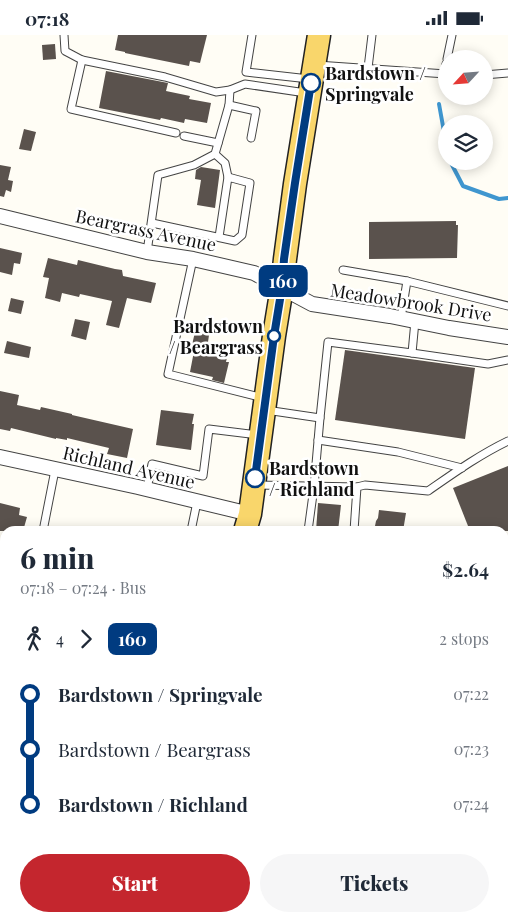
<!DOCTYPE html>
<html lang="en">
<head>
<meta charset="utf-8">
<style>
  body { margin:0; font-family:"Playfair Display",serif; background:#f6f6f7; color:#1f2937; height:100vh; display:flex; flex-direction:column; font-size:19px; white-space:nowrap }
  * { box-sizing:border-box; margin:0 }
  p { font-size:16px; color:#747a83 }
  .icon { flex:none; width:28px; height:28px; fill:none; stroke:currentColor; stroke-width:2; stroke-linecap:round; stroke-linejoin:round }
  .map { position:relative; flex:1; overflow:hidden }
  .sheet { position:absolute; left:0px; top:491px; width:509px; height:396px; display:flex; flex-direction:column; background:#fff; border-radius:15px 15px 0 0; box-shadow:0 2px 12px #0003 }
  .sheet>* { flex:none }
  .badge { padding:0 10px; border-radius:8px; font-size:18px; line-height:32px }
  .needle { width:32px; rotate:244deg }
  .buttons { position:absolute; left:438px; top:15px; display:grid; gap:10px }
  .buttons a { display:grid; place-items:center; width:55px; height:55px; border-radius:50%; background:#fff; box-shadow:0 2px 12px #0003; font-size:25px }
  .map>.badge { position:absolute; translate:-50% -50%; box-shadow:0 0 0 2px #fff }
  .legs { display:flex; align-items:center; gap:8px; height:55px; padding:0 20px; font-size:16px }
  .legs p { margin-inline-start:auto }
  .overview { display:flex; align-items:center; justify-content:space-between; height:85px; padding:0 20px }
  h1 { font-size:28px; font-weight:800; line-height:38px }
  .button { display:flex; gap:10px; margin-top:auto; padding:10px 20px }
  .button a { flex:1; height:58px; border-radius:30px; background:#c4262e; color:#fff; font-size:20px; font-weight:800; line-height:58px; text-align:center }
  .button a+a { background:#f6f6f7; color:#1f2937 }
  ul { padding:0 20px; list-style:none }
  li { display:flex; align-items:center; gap:18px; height:55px; font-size:19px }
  li i { display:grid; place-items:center; width:8px; height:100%; margin:0 6px; background:currentColor }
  li i::after { content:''; width:12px; height:12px; margin:-6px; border:4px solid; border-radius:50%; background:#fff }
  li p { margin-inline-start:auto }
  li:first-child i { background:linear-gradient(#0000 50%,currentColor 0) }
  li:last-child i { background:linear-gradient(currentColor 50%,#0000 0) }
  .status { display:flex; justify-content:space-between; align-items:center; height:35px; padding:0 25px; background:#fff; direction:ltr }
  .status svg { height:14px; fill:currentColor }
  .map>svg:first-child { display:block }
</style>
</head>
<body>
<div class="status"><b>07:18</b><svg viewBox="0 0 49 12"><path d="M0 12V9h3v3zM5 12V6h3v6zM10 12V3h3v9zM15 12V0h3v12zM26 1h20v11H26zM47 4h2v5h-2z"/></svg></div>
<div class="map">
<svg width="508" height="887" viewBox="0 0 508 887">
  <rect width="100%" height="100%" fill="#fffdf5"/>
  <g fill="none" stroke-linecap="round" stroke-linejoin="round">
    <!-- stream -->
    <g stroke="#3f96cf" stroke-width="4">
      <path d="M439,69L446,108"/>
      <path d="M450,126L463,151L499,164L508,163"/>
    </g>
  </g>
  <!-- building -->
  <g fill="#5a524d">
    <path d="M118,0H207L200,28L190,26L189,31L125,18V17L115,15Z"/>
    <path d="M55,9L56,24L43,25L42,10Z"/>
    <path d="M106,36L168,48L166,56L190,61L189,64L211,68L207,88L185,84L184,88L161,83L160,85L99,73Z"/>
    <path d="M24,94L36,97L31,116L19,114Z"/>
    <path d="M0,130L11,132L8,145L13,146L11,157L6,155L4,162L0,161Z"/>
    <path d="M201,132L220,135L215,173L197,170L201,145L195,144L196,135Z"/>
    <path d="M456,186V190H458L457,223L369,224V187Z"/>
    <path d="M0,213L22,218L20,229L14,228L12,240L0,237Z"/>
    <path d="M48,223L77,230L78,225L115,234L122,235L123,241L156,248L151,268L127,263L119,293L106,290L112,266L80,259L79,262L62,258L60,267L45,263L49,243L43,242Z"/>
    <path d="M11,263L24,266L21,279L8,276Z"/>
    <path d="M75,284L90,287L86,305L71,301Z"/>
    <path d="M195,297L209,300L208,307L229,312L226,327H229L224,348L212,345L213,342L190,337L195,311L192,310Z"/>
    <path d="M7,306L31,312L29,323L4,318Z"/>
    <path d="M345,315L475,333L465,404L335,385Z"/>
    <path d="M0,356L19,360L17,370L40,375L41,372L72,379V380L133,394L127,423L107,419L109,413L67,403V405L56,403V404L11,393L10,396L0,394Z"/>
    <path d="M161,375L194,379L192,389H194L191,415L156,410Z"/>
    <path d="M508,431V496H470L453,453Z"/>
    <path d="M0,468L20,473L19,480L27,482L23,496L10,494V496H0Z"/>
    <path d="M318,468L341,470L338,496H316Z"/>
    <path d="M379,475L406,478L403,496H374L376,486L378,483Z"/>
  </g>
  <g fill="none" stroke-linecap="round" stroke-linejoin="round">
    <!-- service casing -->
    <g stroke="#444" stroke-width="9">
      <g id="service">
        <path d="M64,0L65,16L82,25L165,42L216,57L230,55L245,49L306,58"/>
        <path d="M252,0L246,37L309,44"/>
        <path d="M447,24L452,0"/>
        <path d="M82,25L71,74L176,98"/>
        <path d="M317,30L446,39"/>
        <path d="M368,33L372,0"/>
        <path d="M444,39L446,29"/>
        <path d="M484,40L508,38"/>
        <path d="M229,70L256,76L251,103"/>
        <path d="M184,101L218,108"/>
        <path d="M215,119L225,128L228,142"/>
        <path d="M152,188L235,206L242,200L250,148L228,142L219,202"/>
        <path d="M147,217L158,140L194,130L215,119L229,70L230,55"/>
        <path d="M193,224L168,339L263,363"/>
        <path d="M343,235L407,246L401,283"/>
        <path d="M407,246L508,271"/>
        <path d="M415,286L412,318L488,329L508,325"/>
        <path d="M266,375L320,383L328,307L412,318"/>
        <path d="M318,405L398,417L462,433"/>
        <path d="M257,450L357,452"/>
        <path d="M147,454L152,429L203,441L209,394L258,400"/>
        <path d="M43,496L55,435"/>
        <path d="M191,496L197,467"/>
        <path d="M308,496L314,452L320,383"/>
        <path d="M354,496L357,452L365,450L428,456C454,438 479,420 508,406"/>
        <path d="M504,592L508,590"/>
        <path d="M504,748L508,759"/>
        <path d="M504,793L508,790"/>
        <path d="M506,843L508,847"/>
        <path d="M362,887L373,882"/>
      </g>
    </g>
    <!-- minor casing -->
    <g stroke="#444" stroke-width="16">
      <g id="minor">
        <path d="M0,181L147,217L193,224L254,238L312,269L390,281L449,293L508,302"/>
        <path d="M0,422L138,452L250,479"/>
        <path d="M0,755L5,756"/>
      </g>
    </g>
    <!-- secondary casing -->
    <g stroke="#333" stroke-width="22">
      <path id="secondary" d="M182,887L183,882"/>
    </g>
    <!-- primary casing -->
    <g stroke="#222" stroke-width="25">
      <g id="primary">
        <path d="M245,496L250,479L274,301L282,252L285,224L295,149L319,0"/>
        <path d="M264,882L265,887"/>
        <path d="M292,882L293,887"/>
      </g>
    </g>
    <!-- service -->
    <use href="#service" stroke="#fff" stroke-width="7"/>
    <!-- minor -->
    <use href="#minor" stroke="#fff" stroke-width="14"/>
    <!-- secondary -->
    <use href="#secondary" stroke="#fff6b0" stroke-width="20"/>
    <!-- primary -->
    <use href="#primary" stroke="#f9d66b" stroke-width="22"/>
  </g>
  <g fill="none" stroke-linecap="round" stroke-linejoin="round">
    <!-- line-1 casing -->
    <g stroke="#fff" stroke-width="11">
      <path id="line-1" d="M255,443L274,301L282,252L284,224L295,148L311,48"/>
    </g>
    <!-- line-1 -->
    <use href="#line-1" stroke="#003b80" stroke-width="8"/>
  </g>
  <!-- markers -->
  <g fill="#fff" stroke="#003b80" stroke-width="2.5">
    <circle cx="311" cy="48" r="9"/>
    <circle cx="274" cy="301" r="6"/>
    <circle cx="255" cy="443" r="9"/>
  </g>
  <g text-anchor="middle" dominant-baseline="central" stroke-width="5" stroke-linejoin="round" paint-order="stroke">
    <!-- stop labels -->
    <g font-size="18" font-weight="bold" fill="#111" stroke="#fff" text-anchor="start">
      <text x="325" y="38">Bardstown /<tspan x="325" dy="21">Springvale</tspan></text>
      <text x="263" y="291" text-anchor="end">Bardstown<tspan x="263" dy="21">/ Beargrass</tspan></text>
      <text x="269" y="433">Bardstown<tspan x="269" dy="21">/ Richland</tspan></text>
    </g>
    <!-- street labels -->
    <g font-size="18" fill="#111" stroke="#fff">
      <text transform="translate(146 195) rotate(12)">Beargrass Avenue</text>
      <text transform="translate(411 267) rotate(9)">Meadowbrook Drive</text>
      <text transform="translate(129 432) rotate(13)">Richland Avenue</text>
    </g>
  </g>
</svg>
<div class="buttons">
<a><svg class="needle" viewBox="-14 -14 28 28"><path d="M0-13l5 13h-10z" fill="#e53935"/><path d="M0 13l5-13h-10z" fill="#747a83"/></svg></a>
<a><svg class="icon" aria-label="layers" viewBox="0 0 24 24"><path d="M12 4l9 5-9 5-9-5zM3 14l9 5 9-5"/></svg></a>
</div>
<b class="badge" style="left:283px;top:246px;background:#003b80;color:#fff">160</b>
<section class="sheet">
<div class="overview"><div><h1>6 min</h1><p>07:18 – 07:24 · Bus</p></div><b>$2.64</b></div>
<div class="legs"><svg class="icon" aria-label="walk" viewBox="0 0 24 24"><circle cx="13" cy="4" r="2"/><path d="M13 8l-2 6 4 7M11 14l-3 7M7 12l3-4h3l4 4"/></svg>4<svg class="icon" aria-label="forward" viewBox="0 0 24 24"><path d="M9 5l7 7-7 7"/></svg><b class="badge" style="background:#003b80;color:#fff">160</b><p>2 stops</p></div>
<ul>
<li><i style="color:#003b80"></i><b>Bardstown / Springvale</b><p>07:22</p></li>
<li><i style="color:#003b80"></i><span>Bardstown / Beargrass</span><p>07:23</p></li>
<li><i style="color:#003b80"></i><b>Bardstown / Richland</b><p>07:24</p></li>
</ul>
<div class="button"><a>Start</a><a>Tickets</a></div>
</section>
</div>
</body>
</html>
